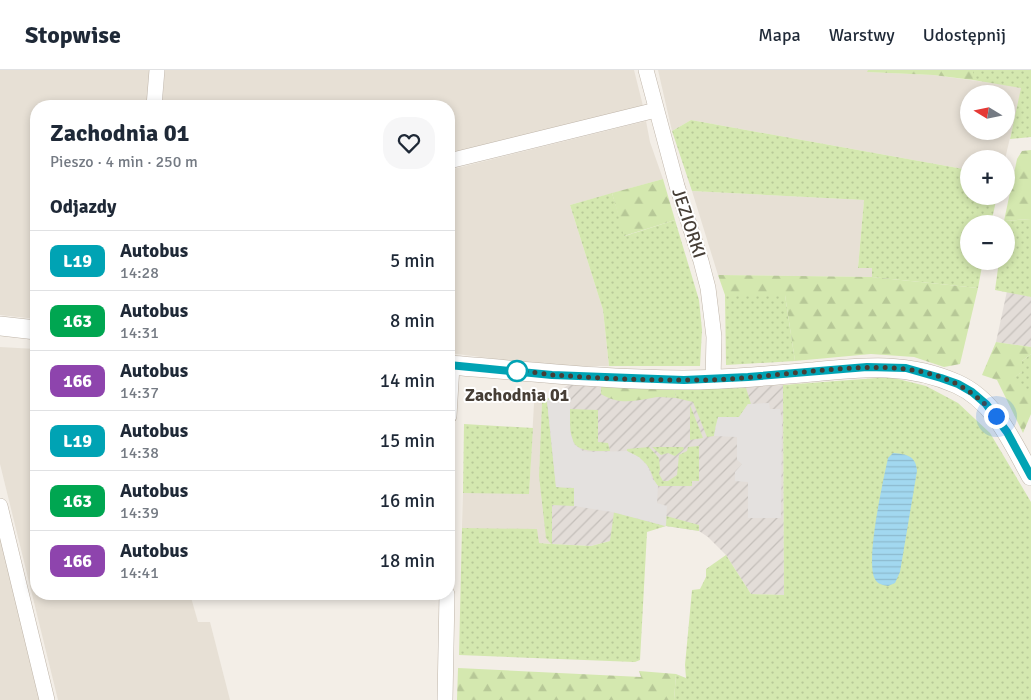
<!DOCTYPE html>
<html lang="pl">
<head>
<meta charset="utf-8">
<style>
  body { margin:0; font-family:Signika,sans-serif; background:#f6f6f7; color:#1f2937; height:100vh; display:flex; flex-direction:column; font-size:19px; white-space:nowrap }
  * { box-sizing:border-box; margin:0 }
  p { font-size:16px; color:#747a83 }
  .icon { flex:none; width:28px; height:28px; fill:none; stroke:currentColor; stroke-width:2; stroke-linecap:round; stroke-linejoin:round }
  .map { position:relative; flex:1; overflow:hidden }
  .drawer { position:absolute; left:30px; top:30px; width:425px; height:500px; display:flex; flex-direction:column; background:#fff; border-radius:20px; box-shadow:0 2px 8px #0003 }
  .drawer>* { flex:none }
  .badge { padding:0 10px; border-radius:8px; font-size:18px; line-height:32px }
  .needle { width:32px; rotate:280deg }
  .tools { position:absolute; left:960px; top:15px; display:grid; gap:10px }
  .tools a { display:grid; place-items:center; width:55px; height:55px; border-radius:50%; background:#fff; box-shadow:0 2px 8px #0003; font-size:25px }
  .you { position:absolute; width:25px; height:25px; margin:-12px; border:4px solid #fff; border-radius:50%; background:#1a73e8; box-shadow:0 0 0 8px #1a73e833 }
  .map>.badge { position:absolute; translate:-50% -50%; box-shadow:0 0 0 2px #fff }
  h2 { padding:0 20px; font-size:19px; line-height:45px }
  .round { display:grid; place-items:center; flex:none; width:52px; height:52px; border-radius:20px; background:#f6f6f7 }
  .head { display:flex; align-items:center; justify-content:space-between; height:85px; padding:0 20px }
  h1 { font-size:24px; font-weight:700; line-height:38px }
  ul { padding:0; list-style:none }
  li { display:flex; align-items:center; gap:15px; height:60px; padding:0 20px; border-top:1px solid #e0e1e3 }
  li div { flex:1 }
  li b { display:block; font-size:19px }
  li em { font-style:normal }
  li .badge { min-width:55px; font-weight:700; text-align:center }
  header { display:flex; align-items:center; gap:30px; box-sizing:border-box; height:70px; padding:0 25px; background:#fff; border-bottom:1px solid #e0e1e3 }
  header strong { font-size:24px }
  nav { display:flex; gap:28px; margin-inline-start:auto; font-size:18px }
  .map>svg:first-child { display:block }
</style>
</head>
<body>
<header>
<strong>Stopwise</strong>
<nav><a>Mapa</a><a>Warstwy</a><a>Udostępnij</a></nav>
</header>
<div class="map">
<svg width="1031" height="630" viewBox="0 0 1031 630">
  <defs>
    <pattern id="industrial-furrows" width="10" height="10" patternUnits="userSpaceOnUse" patternTransform="scale(1.25)"><rect width="10" height="10" fill="#e3ddd8"/><path d="M-1 1l2-2M0 10L10 0M9 11l2-2" fill="none" stroke="#c4bfba"/></pattern>
    <pattern id="grass-dots" width="8" height="8" patternUnits="userSpaceOnUse" patternTransform="scale(1.25)"><rect width="8" height="8" fill="#d4e8af"/><path d="M2 2h.1M6 6h.1" fill="none" stroke="#b7c897" stroke-width="1.8" stroke-linecap="round"/></pattern>
    <pattern id="forest-firs" width="22" height="20" patternUnits="userSpaceOnUse" patternTransform="scale(1.25)"><rect width="22" height="20" fill="#d4e8af"/><path d="M5 1l3.5 6h-7zM16 11l3.5 6h-7z" fill="#b7c897"/></pattern>
    <pattern id="water-rules" width="6" height="5" patternUnits="userSpaceOnUse" patternTransform="scale(1.25)"><rect width="6" height="5" fill="#a2d8f0"/><path d="M0 2.5h6" fill="none" stroke="#8dbace"/></pattern>
  </defs>
  <rect width="100%" height="100%" fill="#f3eee7"/>
  <!-- residential -->
  <g fill="#e7e0d5" fill-rule="evenodd">
    <path d="M0,0H150L147,36H36V249L0,245Z"/>
    <path d="M165,0H634L643,36L449,85V36H162Z"/>
    <path d="M658,0H868V2L933,5L1022,17L1005,89H969V100L691,50L672,61ZM969,24H1006V61H969Z"/>
    <path d="M646,51L650,72L663,109L570,135L603,240L609,296H553L449,283V100Z"/>
    <path d="M692,121L864,130L858,198H872V207L718,205Z"/>
    <path d="M0,277L36,279V524H190L198,552H210L230,630H58L0,394Z"/>
    <path d="M535,316L542,333L539,406L546,467L552,474L539,473L462,458L463,423H529Z"/>
    <path d="M0,464L40,630H0Z"/>
  </g>
  <!-- industrial -->
  <g fill="url(#industrial-furrows)">
    <path d="M1007,221L1031,227V277L996,272Z"/>
    <path d="M571,313L674,316L710,319L783,315L784,525L751,524L726,485L708,467L699,461L666,456L591,476L552,474L546,468L539,406L542,333Z"/>
  </g>
  <!-- grass -->
  <g fill="url(#grass-dots)">
    <path d="M973,0H1031V67L1010,69L1021,18L973,10Z"/>
    <path d="M691,50L969,100V126H997L991,154H969V191H983L978,218L872,207V198H858L864,130L692,121L672,61Z"/>
    <path d="M612,123L625,166L675,150L699,230L702,260L700,296H609L603,240L570,135Z"/>
    <path d="M1031,149V227L995,220L999,191H1006V154H1004V151Z"/>
    <path d="M725,225H785L795,291L726,295Z"/>
    <path d="M1031,284V326L1012,308L1022,302V291Z"/>
    <path d="M890,307L926,316L958,333L990,363L1031,432V630H674L676,604L686,608L685,595L692,520L700,519L706,507V499L726,485L751,524L784,525L783,315Z"/>
    <path d="M674,316L710,319L746,318L751,334H748L739,347L716,355L714,366L707,367L693,332L676,328Z"/>
    <path d="M553,325L555,330L547,331L556,417L574,418V436L552,435V474L591,476L610,471L614,442L665,456L666,446L699,455V461L666,456L647,462L640,590L635,592L459,585L462,458L537,459L539,473L551,474L546,468L539,406L542,333Z"/>
    <path d="M690,335L703,368L690,370Z"/>
    <path d="M570,339L598,340V372L608,373L610,381C570,382 570,376 570,339Z"/>
    <path d="M464,354L533,358L529,424L463,423Z"/>
    <path d="M699,376V411H692V416H658C653,410 653,406 650,400C646,391 636,386 627,381V379L649,377L659,388L660,399L659,404L663,411H668L677,405L679,385L687,381L688,377Z"/>
    <path d="M652,377H683L684,379L675,386L668,383L661,385Z"/>
  </g>
  <!-- forest -->
  <g fill="url(#forest-firs)">
    <path d="M868,0H973V10L933,5L867,2Z"/>
    <path d="M1031,80V149L1004,151L1017,89L1022,81Z"/>
    <path d="M663,109L675,150L624,166L612,123Z"/>
    <path d="M718,205L872,207L978,218L960,294L944,297L914,287L871,284L795,291L785,225H725Z"/>
    <path d="M996,272L1031,277V284L1022,291V302L1013,308L1031,325V344L1023,363L997,310L982,305Z"/>
    <path d="M601,314L674,316L676,328C668,328 659,326 652,328C632,331 620,335 601,324Z"/>
    <path d="M458,598L641,607L639,601L676,604L674,630H457Z"/>
  </g>
  <!-- parking -->
  <g fill="#e4e1df">
    <path d="M560,329L570,330V361L574,374L583,381L589,382L627,381L639,387L646,394L650,401L652,408L658,416L657,433L667,436L666,456L612,442L574,436V418L556,417L547,330Z"/>
    <path d="M769,333L770,339H780L782,351L781,448H748V412L735,411V402L742,394L737,390V367L714,366L716,355L718,347H739L748,334Z"/>
  </g>
  <!-- water -->
  <path fill="url(#water-rules)" d="M893,383C907,384 916,386 917,401L900,502L895,513L888,516C883,515 877,514 875,509C865,492 883,411 888,388Z"/>
  <g fill="none" stroke-linecap="round" stroke-linejoin="round">
    <!-- minor casing -->
    <g stroke="#bfb5a9" stroke-width="16">
      <g id="minor">
        <path d="M646,0L677,116L701,191L708,218L714,267L713,310"/>
        <path d="M154,36L157,0"/>
        <path d="M449,91L656,40"/>
        <path d="M449,346L452,295"/>
        <path d="M0,436L47,630"/>
        <path d="M445,630L447,524"/>
      </g>
    </g>
    <!-- tertiary casing -->
    <g stroke="#bfb5a9" stroke-width="20">
      <g id="tertiary">
        <path d="M0,256L36,260"/>
        <path d="M449,295C527,301 605,310 683,310C726,310 769,306 812,302C863,297 908,292 957,314C995,331 1012,372 1031,406"/>
      </g>
    </g>
    <!-- minor -->
    <use href="#minor" stroke="#fff" stroke-width="15"/>
    <!-- tertiary -->
    <use href="#tertiary" stroke="#fff" stroke-width="19"/>
  </g>
  <g fill="none" stroke-linecap="round" stroke-linejoin="round">
    <!-- line casing -->
    <g stroke="#fff" stroke-width="11">
      <path id="line" d="M449,295L552,305L684,310L748,307L867,297L906,298L941,308L958,314L972,322L986,334L1007,362L1031,406"/>
    </g>
    <!-- line -->
    <use href="#line" stroke="#00a3b4" stroke-width="8"/>
    <!-- walk -->
    <path stroke="#463e36" stroke-width="5" stroke-dasharray="0 9" d="M517,301C528,301 542,304 554,305C596,308 640,310 682,310C723,311 763,306 803,302C873,296 946,286 996,346"/>
  </g>
  <!-- markers -->
  <circle fill="#fff" stroke="#00a3b4" stroke-width="2.5" cx="517" cy="301" r="10"/>
  <g text-anchor="middle" dominant-baseline="central" stroke-width="4" stroke-linejoin="round" paint-order="stroke">
    <!-- street labels -->
    <g font-size="18" fill="#463e36" stroke="#fff">
      <text transform="translate(689 153) rotate(72)">JEZIORKI</text>
    </g>
    <!-- stop labels -->
    <g font-size="18" font-weight="bold" fill="#463e36" stroke="#fff">
      <text x="517" y="325">Zachodnia 01</text>
    </g>
  </g>
</svg>
<div class="tools">
<a><svg class="needle" viewBox="-14 -14 28 28"><path d="M0-13l5 13h-10z" fill="#e53935"/><path d="M0 13l5-13h-10z" fill="#747a83"/></svg></a>
<a>+</a>
<a>−</a>
</div>
<div class="you" style="left:996px;top:346px"></div>
<section class="drawer">
<div class="head"><div><h1>Zachodnia 01</h1><p>Pieszo · 4 min · 250 m</p></div><a class="round"><svg class="icon" aria-label="heart" viewBox="0 0 24 24"><path d="M12 20l-8-8c-3-5 5-10 8-4 3-6 11-1 8 4z"/></svg></a></div>
<h2>Odjazdy</h2>
<ul>
<li><span class="badge" style="background:#00a3b4;color:#fff">L19</span><div><b>Autobus</b><p>14:28</p></div><em>5 min</em></li>
<li><span class="badge" style="background:#00a651;color:#fff">163</span><div><b>Autobus</b><p>14:31</p></div><em>8 min</em></li>
<li><span class="badge" style="background:#8e44ad;color:#fff">166</span><div><b>Autobus</b><p>14:37</p></div><em>14 min</em></li>
<li><span class="badge" style="background:#00a3b4;color:#fff">L19</span><div><b>Autobus</b><p>14:38</p></div><em>15 min</em></li>
<li><span class="badge" style="background:#00a651;color:#fff">163</span><div><b>Autobus</b><p>14:39</p></div><em>16 min</em></li>
<li><span class="badge" style="background:#8e44ad;color:#fff">166</span><div><b>Autobus</b><p>14:41</p></div><em>18 min</em></li>
</ul>
</section>
</div>
</body>
</html>
